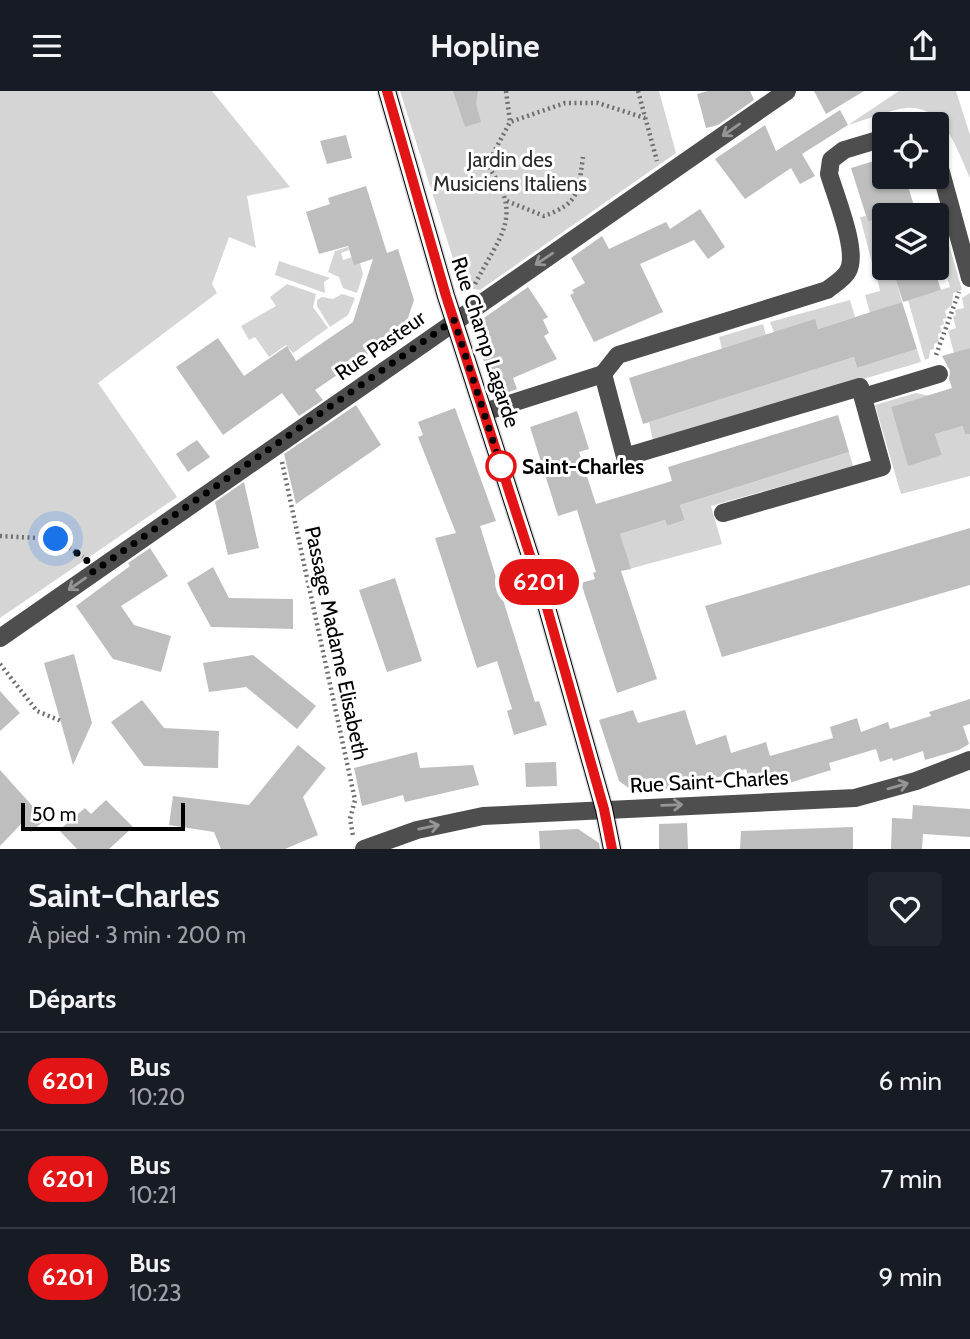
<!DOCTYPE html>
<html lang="fr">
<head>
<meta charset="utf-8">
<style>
  body { margin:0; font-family:Cabin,sans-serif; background:#20242c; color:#f1f3f6; height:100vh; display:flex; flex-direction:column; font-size:26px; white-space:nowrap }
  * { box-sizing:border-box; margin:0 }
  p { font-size:23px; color:#9ea1a6 }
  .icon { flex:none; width:38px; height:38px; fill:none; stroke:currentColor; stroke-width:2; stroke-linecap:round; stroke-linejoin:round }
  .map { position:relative; height:758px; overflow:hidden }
  .side { display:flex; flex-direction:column; background:#171b24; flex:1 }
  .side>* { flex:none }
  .badge { padding:0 14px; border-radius:23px; font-size:24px; line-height:46px }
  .tools { position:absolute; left:872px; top:21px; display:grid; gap:14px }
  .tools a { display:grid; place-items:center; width:77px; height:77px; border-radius:7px; background:#171b24; box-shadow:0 2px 5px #0004; font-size:35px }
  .scale { position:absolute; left:21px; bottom:18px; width:164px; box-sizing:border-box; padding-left:7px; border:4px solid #000; border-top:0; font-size:19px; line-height:24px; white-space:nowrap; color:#000; -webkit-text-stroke:5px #fff; paint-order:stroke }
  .you { position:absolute; width:35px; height:35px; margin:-18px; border:5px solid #fff; border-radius:50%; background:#1a73e8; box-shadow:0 0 0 10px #1a73e833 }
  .map>.badge { position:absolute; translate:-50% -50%; box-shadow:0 0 0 4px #fff }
  h2 { padding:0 28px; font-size:26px; line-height:63px }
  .round { display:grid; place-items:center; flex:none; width:74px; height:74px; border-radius:7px; background:#20242c }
  .headline { display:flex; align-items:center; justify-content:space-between; height:119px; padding:0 28px }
  h1 { font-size:33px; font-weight:700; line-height:52px }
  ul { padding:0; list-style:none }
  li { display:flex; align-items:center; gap:21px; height:98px; padding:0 28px; border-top:2px solid #363941 }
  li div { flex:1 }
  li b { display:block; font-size:26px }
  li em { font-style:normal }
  li .badge { min-width:77px; font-weight:700; text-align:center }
  header { display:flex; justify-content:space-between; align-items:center; height:91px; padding:0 28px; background:#171b24; font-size:32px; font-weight:700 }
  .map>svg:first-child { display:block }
</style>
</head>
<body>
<header><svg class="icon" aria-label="menu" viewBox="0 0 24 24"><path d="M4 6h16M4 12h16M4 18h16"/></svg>Hopline<svg class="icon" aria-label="share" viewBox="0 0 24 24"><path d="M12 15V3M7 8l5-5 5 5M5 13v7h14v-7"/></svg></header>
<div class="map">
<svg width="970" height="758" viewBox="0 0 970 758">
  <rect width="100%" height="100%" fill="#fff"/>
  <!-- green -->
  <g fill="#d5d5d5">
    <path d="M0,0H212L290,96L247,105L256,157L229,146L212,193L217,202L98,292L177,406L0,527Z"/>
    <path d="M400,0H659L676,62L480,199L462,196Z"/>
    <path d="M899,0H956L970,44V87C958,61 944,14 907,17C888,19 866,29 848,34Z"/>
    <path d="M866,125L868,131L877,128L884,150V168L872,172L860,126Z"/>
    <path d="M943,133L962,199L953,202L952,214L945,220L947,227L943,228L944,233L940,235L942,241L938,243L939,251L934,253V258L930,259L929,267L925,269L908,209L950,196L936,153V135Z"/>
    <path d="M348,156L349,159L341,162L343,169L352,166L360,172L363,183L357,202L343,197L339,186L328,181L335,160Z"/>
    <path d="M279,170L330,187L324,191L325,202L275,184Z"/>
    <path d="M894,182L902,211L870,222L865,204L880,200L877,187Z"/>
    <path d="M287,193L316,203L313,216L328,237L293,262L286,254L269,266L255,246L249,249L241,235L276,215L270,206Z"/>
    <path d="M970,202V257L954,262L948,240L956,237L953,226L956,224L955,219L964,217L962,207Z"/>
    <path d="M342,203L355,207L348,224L330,236L317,215V209L322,206L333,208Z"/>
    <path d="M850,209L855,226L818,238L774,241L770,231Z"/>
    <path d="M763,233L766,244L722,258L719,246Z"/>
    <path d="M917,258L921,271L653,350L649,331L854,266L857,277Z"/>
    <path d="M916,302L935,306H923L891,316L908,374L942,364L935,343L970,333V385L901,403L875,314Z"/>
    <path d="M849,361L853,375L711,415L722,453L629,478L620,443L665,429L667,435L685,429L680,414Z"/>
  </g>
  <!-- building -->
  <g fill="#bebebe">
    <path d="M453,0H478L476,13L481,31L465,36Z"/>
    <path d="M708,0H750L754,9L718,34L706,37L697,3Z"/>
    <path d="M814,0H864L826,23Z"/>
    <path d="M840,19L848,34L802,63L815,85L800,93L791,77L745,108L715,68L765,34L776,60Z"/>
    <path d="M346,44L352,67L327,73L320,50Z"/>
    <path d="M884,67V86H905L917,124H884L868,131L851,77Z"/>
    <path d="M366,95L387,162L398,158L414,209L404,239L315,299L323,309L299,325L282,302L223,344L176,276L218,247L244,285L287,255L296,270L353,231L373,168L354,174L348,155L319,163L306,121L330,113L328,107Z"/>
    <path d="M700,118L725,156L708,168L694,149L640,173L663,221L594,251L570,204L574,202L572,199L585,192L571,167L602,145L609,158L666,131L670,138Z"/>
    <path d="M892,177H934L941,199L903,211Z"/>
    <path d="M528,196L548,226L543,229L549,242L544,245L557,268L513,287L517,298L495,306L475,242L481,229Z"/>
    <path d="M902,211L917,258L857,277L854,266L643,333L629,287L815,228L818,238Z"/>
    <path d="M970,257V343H965L963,335L935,343L942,364L908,375L891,316L952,297L949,288L950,280L942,265Z"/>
    <path d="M356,314L381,354L296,413L284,363Z"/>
    <path d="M455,317L496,430L480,435L535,611L539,610L547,634L514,644L507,620L512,618L497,570L477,577L435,447L456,442L418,346L423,344L418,331Z"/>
    <path d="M577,320L589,358L579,361L596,413L672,390L668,376L838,324L849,361L680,414L685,429L667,435L665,429L620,443L631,478L621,480L657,588L617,602L581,492L595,488L593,482L596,481L577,419L558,425L530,336Z"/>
    <path d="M197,349L210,366L188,381L176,363Z"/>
    <path d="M244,391L259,457L228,464L215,411Z"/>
    <path d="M970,437V494L722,566L705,515Z"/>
    <path d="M150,457L168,485L121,515L134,534L171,545L161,581L113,568L76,515L130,475L128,472Z"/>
    <path d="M213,476L229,507L293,508V538L211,536L187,492Z"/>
    <path d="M395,487L422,570L387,581L359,499Z"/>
    <path d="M74,563L92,632L73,674L44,572Z"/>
    <path d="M253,564L316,615L297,638L246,596L209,601L203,572Z"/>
    <path d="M0,600L20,622L0,640Z"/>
    <path d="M970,608V633L963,635L969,653L959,659L925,669L923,660L893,670L892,667L880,671L876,658L829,672L831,679L773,697H752L746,678L705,690L650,701L636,702L619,690L599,629L633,619L638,632L685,619L696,654L726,644L731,662L766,651L770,665L833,647L830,636L857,627L861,641L888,631L890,638L931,625L929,621Z"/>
    <path d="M142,609L164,637L219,640L218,677L144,675L111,631Z"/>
    <path d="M298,654L326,677L303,706L318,744L285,758H221L214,741L169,734L173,705L249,714Z"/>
    <path d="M417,661L420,677L473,674L479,694L405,711L403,704L362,715L354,677Z"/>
    <path d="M556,671L557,695L526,696L525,672Z"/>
    <path d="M0,679L45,729L31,741L22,732L0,755Z"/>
    <path d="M106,709L133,736L109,758H77L59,739L85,717L91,723Z"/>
    <path d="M913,714L970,718V746L923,743L922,758H891L892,727L912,728Z"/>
    <path d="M687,732L688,758H659V733Z"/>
    <path d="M853,736V758H740L741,740Z"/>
    <path d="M578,738L599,752L600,758H540L539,740Z"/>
  </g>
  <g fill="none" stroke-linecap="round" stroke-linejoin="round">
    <!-- major casing -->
    <g stroke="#dbdbdb" stroke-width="21">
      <path id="major" d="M387,0L446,205L547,517L604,718L612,758"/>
    </g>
    <!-- path -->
    <g stroke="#707070" stroke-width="4.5" stroke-dasharray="2 3.5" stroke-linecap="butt">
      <path d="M506,0L510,31"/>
      <path d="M638,0L657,70"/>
      <path d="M507,110L544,125C580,112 578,101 583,66"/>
      <path d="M475,193C500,144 525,125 487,74L510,31L565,12H598L645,27"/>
      <path d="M936,264L959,201"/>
      <path d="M282,371L355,709L350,728L353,745"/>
      <path d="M0,445L56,448L83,466"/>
      <path d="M0,573L37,620L61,630"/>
    </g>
    <!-- minor -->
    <g stroke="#4e4e4e" stroke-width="18">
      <path d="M936,63L970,187"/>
      <path d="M603,283L618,264L827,199C833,194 844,188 848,180C859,161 835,104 829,83L831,69L844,59L884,47"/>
      <path d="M863,306L939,283"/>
      <path d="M484,321L603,283L625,366L860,296L882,376L723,422"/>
      <path d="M0,547L787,0"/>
      <path d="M364,758L417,739L483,725L855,707L916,690L970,669"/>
    </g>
    <!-- major -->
    <use href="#major" stroke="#000" stroke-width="18"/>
  </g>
  <!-- one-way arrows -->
  <defs><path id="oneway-shaft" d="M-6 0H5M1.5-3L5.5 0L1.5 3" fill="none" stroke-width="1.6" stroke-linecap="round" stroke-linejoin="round" transform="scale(1.75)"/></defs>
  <g stroke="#959595">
    <use href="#oneway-shaft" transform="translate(731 39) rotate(145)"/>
    <use href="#oneway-shaft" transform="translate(544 168) rotate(146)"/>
    <use href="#oneway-shaft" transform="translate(77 493) rotate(145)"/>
    <use href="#oneway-shaft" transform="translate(898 695) rotate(-16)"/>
    <use href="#oneway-shaft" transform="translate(672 714) rotate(-2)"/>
    <use href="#oneway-shaft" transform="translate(429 736) rotate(-12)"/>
  </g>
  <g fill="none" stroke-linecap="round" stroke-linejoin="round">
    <!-- line casing -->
    <g stroke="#fff" stroke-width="16">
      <path id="line" d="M387,0L446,205L547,517L604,718L612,758"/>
    </g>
    <!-- line -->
    <use href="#line" stroke="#e21416" stroke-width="10"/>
    <!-- walk -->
    <path stroke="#000" stroke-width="7" stroke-dasharray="0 12.6" d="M56,448L86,468L93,481L454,229L501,375"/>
  </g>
  <!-- markers -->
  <circle fill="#fff" stroke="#e21416" stroke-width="3.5" cx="501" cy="375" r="14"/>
  <g text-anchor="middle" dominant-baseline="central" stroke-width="6" stroke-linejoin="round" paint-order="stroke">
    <!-- park labels -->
    <g font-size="21" fill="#2c2c2c" stroke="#fff">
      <text x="510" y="68">Jardin des<tspan x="510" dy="24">Musiciens Italiens</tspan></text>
    </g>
    <!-- street labels -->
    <g font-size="21" fill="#000" stroke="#fff">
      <text transform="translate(486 251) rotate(72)">Rue Champ Lagarde</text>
      <text transform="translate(380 254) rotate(-35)">Rue Pasteur</text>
      <text transform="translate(337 552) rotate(78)">Passage Madame Elisabeth</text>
      <text transform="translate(709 690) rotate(-3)">Rue Saint-Charles</text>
    </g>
    <!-- stop labels -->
    <g font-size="21" font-weight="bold" fill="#000" stroke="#fff" text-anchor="start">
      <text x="522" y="375">Saint-Charles</text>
    </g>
  </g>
</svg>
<div class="tools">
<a><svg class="icon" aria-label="locate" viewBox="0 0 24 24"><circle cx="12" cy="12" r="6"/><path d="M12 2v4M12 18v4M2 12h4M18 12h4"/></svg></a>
<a><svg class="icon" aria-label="layers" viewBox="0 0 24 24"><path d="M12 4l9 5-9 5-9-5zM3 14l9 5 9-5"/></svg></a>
</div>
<div class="scale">50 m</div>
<div class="you" style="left:56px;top:448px"></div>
<b class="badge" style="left:539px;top:491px;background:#e21416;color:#fff">6201</b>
</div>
<section class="side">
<div class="headline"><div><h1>Saint-Charles</h1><p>À pied · 3 min · 200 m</p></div><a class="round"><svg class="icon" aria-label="heart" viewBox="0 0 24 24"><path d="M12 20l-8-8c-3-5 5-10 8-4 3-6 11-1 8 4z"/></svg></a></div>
<h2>Départs</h2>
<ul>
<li><span class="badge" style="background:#e21416;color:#fff">6201</span><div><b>Bus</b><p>10:20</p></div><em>6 min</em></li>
<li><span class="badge" style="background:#e21416;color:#fff">6201</span><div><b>Bus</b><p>10:21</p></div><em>7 min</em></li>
<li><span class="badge" style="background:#e21416;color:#fff">6201</span><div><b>Bus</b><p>10:23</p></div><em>9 min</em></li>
</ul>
</section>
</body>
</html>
